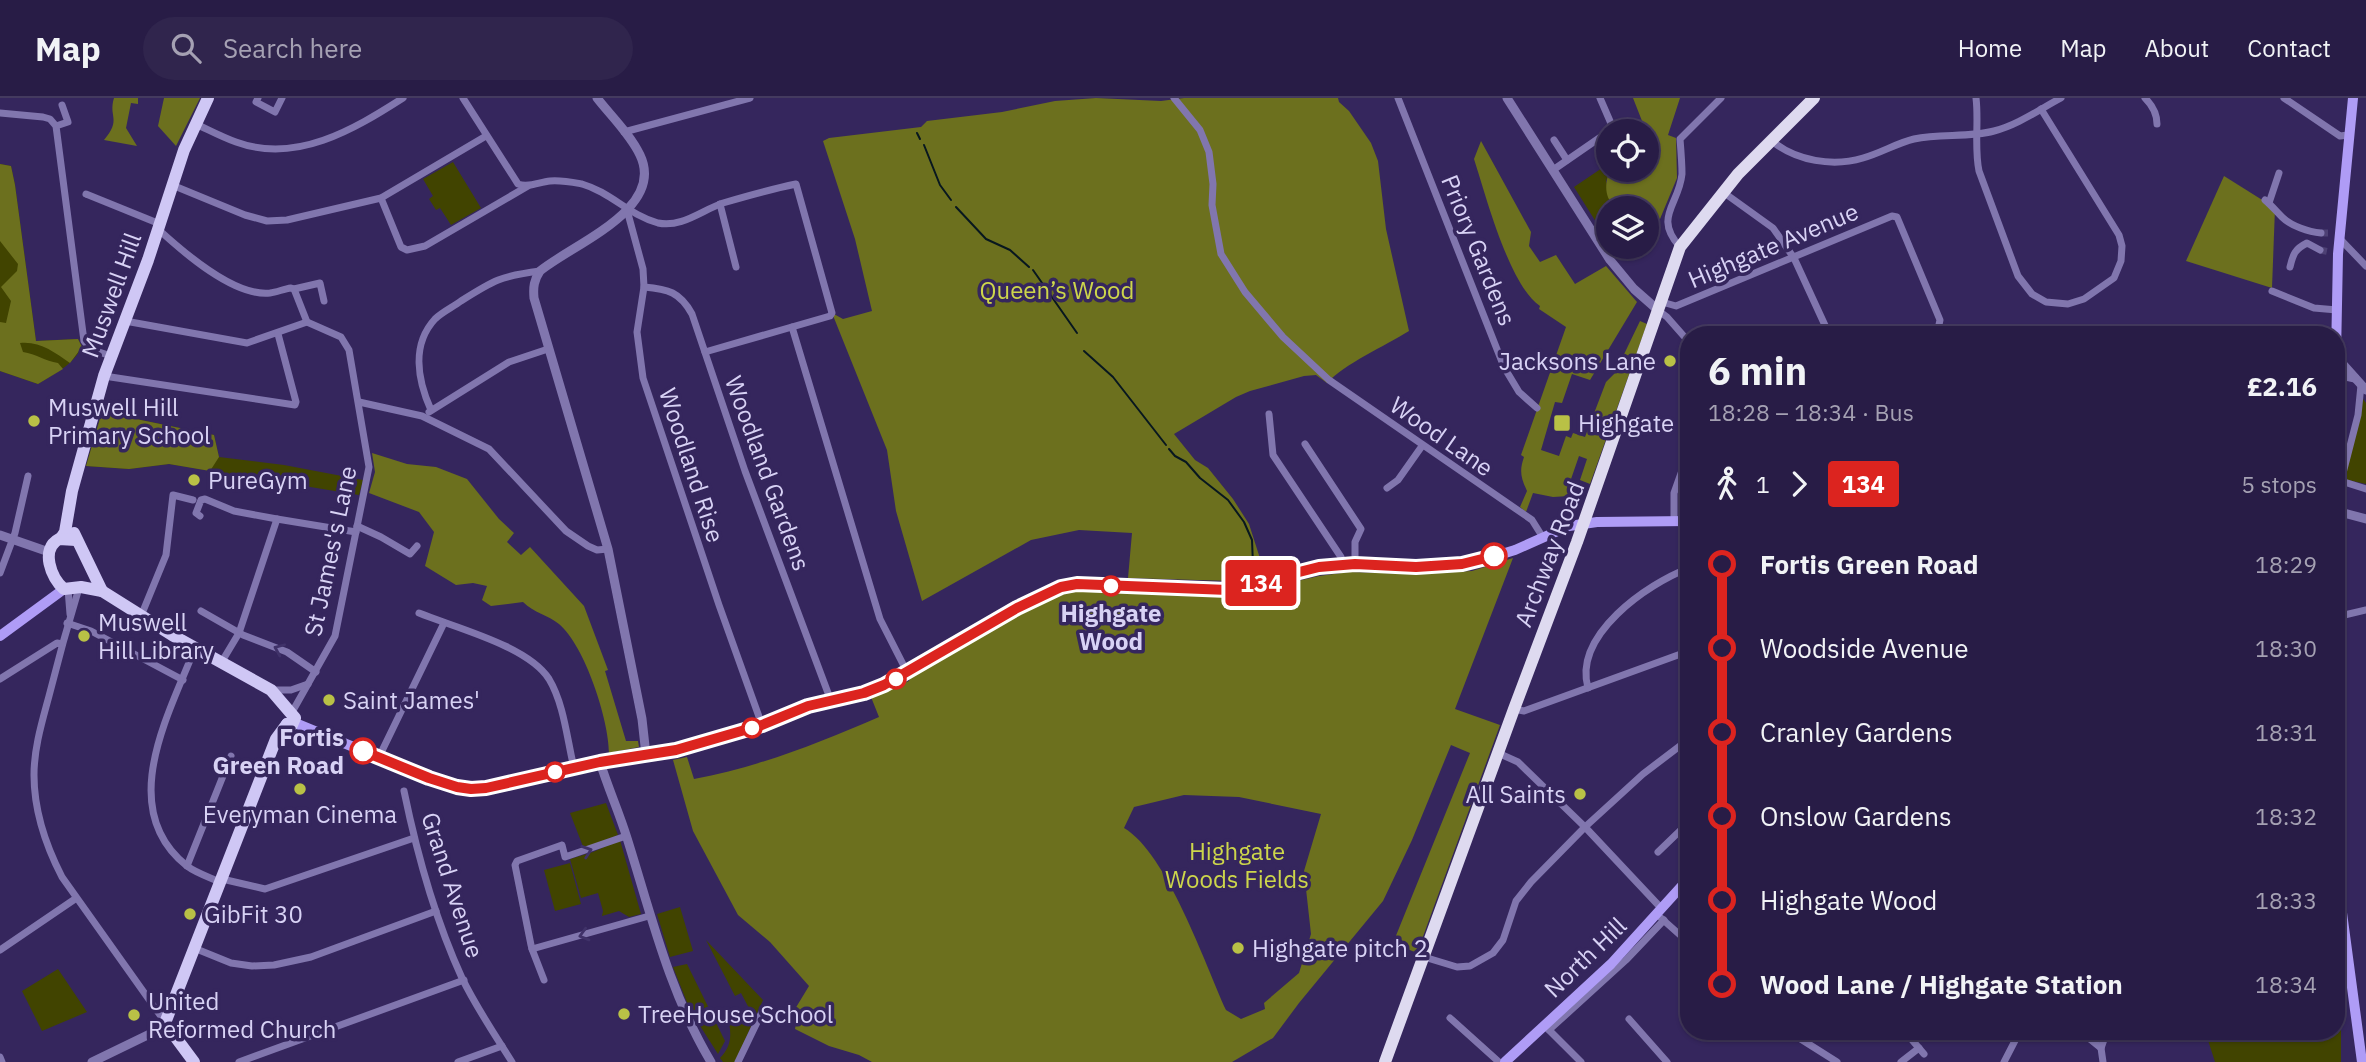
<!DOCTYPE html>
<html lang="en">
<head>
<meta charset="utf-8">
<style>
  body { margin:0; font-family:"IBM Plex Sans",sans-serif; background:#30254d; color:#f1f3f6; height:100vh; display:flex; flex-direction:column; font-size:26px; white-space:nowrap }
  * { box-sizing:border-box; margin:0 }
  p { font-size:23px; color:#a5a1b3 }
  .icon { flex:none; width:38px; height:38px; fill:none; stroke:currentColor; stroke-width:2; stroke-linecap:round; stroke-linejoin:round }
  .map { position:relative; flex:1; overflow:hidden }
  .details { position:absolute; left:1680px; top:228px; width:665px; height:714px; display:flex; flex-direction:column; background:#281c46; border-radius:28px; box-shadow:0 2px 5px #0004,0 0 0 2px #443a5f }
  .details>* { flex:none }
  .badge { padding:0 14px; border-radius:5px; font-size:24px; line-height:46px }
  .controls { position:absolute; left:1596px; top:21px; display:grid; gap:14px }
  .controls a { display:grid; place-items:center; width:63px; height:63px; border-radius:50%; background:#281c46; box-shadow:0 2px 5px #0004,0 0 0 2px #443a5f; font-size:35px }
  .map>.badge { position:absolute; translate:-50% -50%; box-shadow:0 0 0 4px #fff }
  .legs { display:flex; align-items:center; gap:10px; height:77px; padding:0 28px; font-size:23px }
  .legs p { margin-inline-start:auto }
  .head { display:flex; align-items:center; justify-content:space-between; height:119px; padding:0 28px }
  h1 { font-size:38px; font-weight:800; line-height:52px }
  ul { padding:0 28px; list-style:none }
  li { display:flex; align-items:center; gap:24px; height:84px; font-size:26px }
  li i { display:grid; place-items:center; width:10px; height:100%; margin:0 9px; background:currentColor }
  li i::after { content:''; width:18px; height:18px; margin:-9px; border:5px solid; border-radius:50%; background:#281c46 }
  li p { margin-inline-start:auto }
  li:first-child i { background:linear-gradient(#0000 50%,currentColor 0) }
  li:last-child i { background:linear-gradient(currentColor 50%,#0000 0) }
  header { display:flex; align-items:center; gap:42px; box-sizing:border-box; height:98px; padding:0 35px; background:#281c46; border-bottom:2px solid #443a5f }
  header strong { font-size:33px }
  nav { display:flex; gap:38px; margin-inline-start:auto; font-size:24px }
  .search { width:490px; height:63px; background:#30254d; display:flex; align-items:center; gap:18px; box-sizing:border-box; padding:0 24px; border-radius:38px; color:#a5a1b3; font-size:26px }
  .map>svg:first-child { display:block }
</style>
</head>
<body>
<header>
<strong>Map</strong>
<div class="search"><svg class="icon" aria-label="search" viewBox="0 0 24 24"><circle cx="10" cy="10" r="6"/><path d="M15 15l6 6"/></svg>Search here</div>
<nav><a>Home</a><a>Map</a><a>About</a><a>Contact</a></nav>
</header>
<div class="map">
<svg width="2366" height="964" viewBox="0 0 2366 964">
  <rect width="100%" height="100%" fill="#35265d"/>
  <!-- green -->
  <g fill="#414400">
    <path d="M453,64L481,110L451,127L440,110L436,112L429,101L433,98L423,81Z"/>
    <path d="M0,66L11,68L15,87L36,243L78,241L82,249C72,268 55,275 38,286L0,273Z"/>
    <path d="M1608,66V72H1610L1606,83L1613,106L1619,110H1608V143L1574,89Z"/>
    <path d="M2363,301L2366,305V386L2344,381Z"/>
    <path d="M102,314L214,337L219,359L284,367L363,382L359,397L169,366L129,371L86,368Z"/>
    <path d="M606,705L618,737L584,751L570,715Z"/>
    <path d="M620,742L641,816L629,819L619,813L602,818L603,813L598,795L581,800L570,761L593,754Z"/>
    <path d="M570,765L581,806L555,813L544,772Z"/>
    <path d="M680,809L693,853L670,859L657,816Z"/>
    <path d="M706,842L763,902L735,964H723L720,960C730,950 732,939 729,925L751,914L741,895L735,898Z"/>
    <path d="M687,866L725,943L718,956L690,912L673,869Z"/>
    <path d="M58,871L87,914L42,933L22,893Z"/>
    <path d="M2336,882L2341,928V964H2215L2205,933H2336Z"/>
  </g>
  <!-- forest -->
  <g fill="#6c701e" fill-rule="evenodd">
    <path d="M114,0H138V6L131,5L126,30L137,48L104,42C122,21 108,19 114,0Z"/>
    <path d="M164,0H200L176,48L158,28Z"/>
    <path d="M1096,0L1161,3L1184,0H1338L1339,4L1349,13L1371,45L1378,63L1386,131L1409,233C1385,248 1344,266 1327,285L1316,277L1304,278L1250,293L1236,299L1174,336L1195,362L1208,370L1233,401L1249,426L1265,476L1232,483L1128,480L1132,435L1079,432L1031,442L922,503L896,413L887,352L832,215L843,221L872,213L855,141L823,43L829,40L921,29L927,23L1002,14L1055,3Z"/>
    <path d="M1633,0H1680L1668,37L1676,40L1677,80L1660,121L1647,119V110C1638,110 1625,113 1617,109C1603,102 1605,83 1610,72H1647V33L1642,31L1644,28Z"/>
    <path d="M1481,43L1531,134L1529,148L1540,164L1556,157L1575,186L1606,168L1637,204L1590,282L1572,276L1562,305L1555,304L1541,352L1559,358L1566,338L1571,340L1573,335L1585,339L1606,284L1615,275L1640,223L1647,226L1590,386L1580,382L1587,361L1579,358L1570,384L1569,398L1553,399L1533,395L1526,414L1520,409L1527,393C1521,380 1519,373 1524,359L1521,357L1566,229L1539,211L1540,208C1509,187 1486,98 1474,61Z"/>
    <path d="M0,66L11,68L15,87L36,243L78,241L82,249L70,265C54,254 40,243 20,245L23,254C36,256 45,263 58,265L63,271L38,286L0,273V224L6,225L11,203L1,189L17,173L18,166L0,143Z"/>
    <path d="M2224,78L2275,110L2272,190L2186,163Z"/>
    <path d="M102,314L214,337L219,359L210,373L169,366L129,371L86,368Z"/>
    <path d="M372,355L407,366L436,369L467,381L499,421L514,435L507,444L521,457L530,449L584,508L608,572L605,573L626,643H638L639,649L609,655C609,622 585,548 559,526C548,517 534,515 523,504L491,508L482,502L487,488L473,485L456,487L425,468L434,434L419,414L369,395L375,374Z"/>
    <path d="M1513,460L1455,611L1500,627L1417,855L1393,845L1470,655L1451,647L1412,742L1383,803L1299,905L1273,940L1232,964H872L859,957L829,948L795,931L797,920L792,916L809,888L770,844L738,817L693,733L673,662L687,659L694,681C759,669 819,645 879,619L871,599L909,583L910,580L1044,499L1061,493L1078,490L1233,498L1319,478L1349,474L1416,476L1472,473ZM1184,697L1239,699L1321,716L1304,773L1311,836L1299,875L1264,905L1265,911L1241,921L1226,912C1205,866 1167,755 1124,730L1134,709Z"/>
  </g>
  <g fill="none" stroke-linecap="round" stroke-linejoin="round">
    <!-- stream -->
    <g stroke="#08171f" stroke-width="2">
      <path d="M917,35L920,41"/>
      <path d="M924,47L940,87L951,102"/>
      <path d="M956,109L986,141L1010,152L1029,169"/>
      <path d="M1033,172L1077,235"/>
      <path d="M1084,253L1113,279L1166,347"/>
      <path d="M1169,351L1175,358L1186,364L1200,380L1228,402L1244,424L1252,442L1253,467"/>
    </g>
    <!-- minor-tunnel -->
    <g stroke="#4d4074" stroke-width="7" stroke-dasharray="7 3.5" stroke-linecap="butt">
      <path d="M2321,135H2331"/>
      <path d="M2320,152L2330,154"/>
    </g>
    <!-- minor -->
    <g stroke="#8176ae" stroke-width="7">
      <path d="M258,0L256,4L275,14L282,0"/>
      <path d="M463,0L518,86C529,90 539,84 550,83C561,82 571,84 582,86C610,94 629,117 658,125C682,130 702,112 723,105C747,98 772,91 796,86L832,215L830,218L705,254"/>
      <path d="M1174,0L1200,32L1209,54L1213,86L1212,107L1221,156L1245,194L1283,239L1329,282L1532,422L1542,438"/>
      <path d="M1398,0L1504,269L1519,294L1537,310"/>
      <path d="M1600,0L1613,30L1609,33"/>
      <path d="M1976,0C1979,24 1974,49 1979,73L2018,178L2032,196L2046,204L2068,206L2084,201L2114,180L2121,163L2122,148L2119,137L2041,11"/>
      <path d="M2145,0C2152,7 2157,16 2157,26"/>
      <path d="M2284,0L2340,38L2348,37"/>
      <path d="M0,15L43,19L50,21L56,28L84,243L90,251L111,258"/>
      <path d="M196,26C209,32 222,39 236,44C296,66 353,32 403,0"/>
      <path d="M56,28L68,24L62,7"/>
      <path d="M624,34L750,0"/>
      <path d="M1554,42L1567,62"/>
      <path d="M1772,43C1796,63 1833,69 1863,60C1881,55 1897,45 1914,41C1940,35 1968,40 1994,33C2018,27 2040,11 2061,0"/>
      <path d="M1553,72L1608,34"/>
      <path d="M172,87L245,117L267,123L287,122L381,100L486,38"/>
      <path d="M1723,94L1773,130L1794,160L1829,236"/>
      <path d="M86,96L160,126"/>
      <path d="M381,100L401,149L407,152L425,148L528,88"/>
      <path d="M2265,102C2272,108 2276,113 2282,119C2291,128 2309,134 2321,135"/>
      <path d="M2269,105L2279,75"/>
      <path d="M720,106L736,169"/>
      <path d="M627,112L643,171L644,189L637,234L643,280L719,507L762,627"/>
      <path d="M158,131C183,154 234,199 270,195C277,194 284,191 291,190L294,191L307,224L341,239L349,252L369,369L335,538L291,616"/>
      <path d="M2340,141L2366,168"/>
      <path d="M1680,149C1653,119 1679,107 1682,76C1682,65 1681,53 1680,41L1721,0"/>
      <path d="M2290,169C2293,156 2295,151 2307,145L2320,152"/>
      <path d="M644,189C668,191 680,194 692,216L745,373L831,603"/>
      <path d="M294,191L320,185L324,203"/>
      <path d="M2272,193L2314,210L2337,212"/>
      <path d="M1662,204L1676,208L1892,118L1897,119L1940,222L1937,236"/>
      <path d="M1659,213L1667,219L1689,244"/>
      <path d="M125,223L247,245L307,224"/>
      <path d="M792,229L880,521L907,574"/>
      <path d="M104,278L295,307L296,304L278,236"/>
      <path d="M2361,287L2358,317L2341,383L2366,391"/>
      <path d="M359,304L422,318L489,351L566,433L588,448L597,452L608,451"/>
      <path d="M431,312C418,283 411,247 435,221C442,214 453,209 461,203C494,182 501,178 540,173"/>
      <path d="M429,314L509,264L548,251"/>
      <path d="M1269,316L1273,357L1341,459L1342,467"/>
      <path d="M1305,346L1361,431L1355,444V466"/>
      <path d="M1387,390L1398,382L1422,348"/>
      <path d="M200,418L196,415L201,402L205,401L234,413L277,421"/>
      <path d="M1674,423V395L1689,353"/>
      <path d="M357,428L381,439L410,456L417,448"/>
      <path d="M0,475L15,435L28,378"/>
      <path d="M79,490C68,526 58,562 49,598C42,624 34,650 34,677C34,713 46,748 62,779L165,924"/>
      <path d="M68,491L70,516"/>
      <path d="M201,513L243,537L287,554L316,574"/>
      <path d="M419,515C456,530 528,548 549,581C564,606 567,641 574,670"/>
      <path d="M141,518L166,457L173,397L193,402"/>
      <path d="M2336,519L2366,512"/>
      <path d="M67,525L91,533L183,582"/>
      <path d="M195,550C169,616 115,711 187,768C196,775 209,779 220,784"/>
      <path d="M221,565L239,535L277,421L356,434"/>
      <path d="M0,581L57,545L62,546"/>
      <path d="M1588,590C1573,537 1647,486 1689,470"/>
      <path d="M272,592H291L308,586"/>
      <path d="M1514,611L1524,613L1689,553"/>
      <path d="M1498,655L1518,664L1585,729L1662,811"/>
      <path d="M379,659L444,525"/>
      <path d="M404,693C417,756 435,821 462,880C476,909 495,937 512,964"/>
      <path d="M626,738L565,759L562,747L517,763L515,767L531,847L532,851L649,818"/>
      <path d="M1658,754L1686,727L1689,729"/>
      <path d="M187,768L231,658"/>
      <path d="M222,781L265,791L414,740"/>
      <path d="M1661,820L1689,845"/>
      <path d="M194,850L231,865L252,868L274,867L311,859L436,813"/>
      <path d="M532,851L544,882"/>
      <path d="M0,852L75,801"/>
      <path d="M1424,859L1457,869L1470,868L1493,855L1503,842L1516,803L1531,784L1585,729L1643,676L1689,641"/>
      <path d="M1450,920L1499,964"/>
      <path d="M1629,921L1667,964"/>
      <path d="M1547,930L1581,964"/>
      <path d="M1549,932L1626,862L1664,822"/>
      <path d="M1788,933L1837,964"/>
      <path d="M2080,933L2101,950"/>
      <path d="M1907,936L1924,956"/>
      <path d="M0,959L2,964"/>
      <path d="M239,964L464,882"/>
      <path d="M458,964L502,948"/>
      <path d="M738,964L762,914"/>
      <path d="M1901,964L1919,950"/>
      <path d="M2004,964L2020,933"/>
      <path d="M2103,964L2101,950L2107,933"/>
    </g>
    <!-- tertiary -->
    <g stroke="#8176ae" stroke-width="9">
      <path d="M597,0C611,18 630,36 640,57C666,111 573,146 540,173C534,182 533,189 534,200L608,451L642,621L646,657"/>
      <path d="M1507,0L1610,162L1634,191L1659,213"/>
      <path d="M2336,262L2340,263L2366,292"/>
      <path d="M2336,276L2355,280"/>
      <path d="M2336,413L2366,421"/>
      <path d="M0,437L49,454"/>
      <path d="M600,664C608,690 619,714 627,740C651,816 669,894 711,964"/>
      <path d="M92,964L158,932L165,925"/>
    </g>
    <!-- secondary -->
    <g stroke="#af9cf6" stroke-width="10">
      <path d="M2336,257L2338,156L2353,0"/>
      <path d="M0,538L64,491"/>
      <path d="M295,625L429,680L457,689L486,690L574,670L669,653L712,643L762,627L809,608L864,595L884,587L1018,510L1061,489L1077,486L1229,492L1319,469L1355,466L1416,469L1479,463L1515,452L1569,428L1597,424L1689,423"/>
      <path d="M2336,770L2362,964"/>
      <path d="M1505,964L1611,866L1689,780"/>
    </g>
    <!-- primary -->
    <g stroke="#cfc7f5" stroke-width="12">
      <path d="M74,435L102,493"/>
      <path d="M61,440L65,434L72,393L104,278L148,162L184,52L208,0"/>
      <path d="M76,442L59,441C40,451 51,480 64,491L81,489L102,493L172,537L271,592L295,620L292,627L287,626"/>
      <path d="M194,964L165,925L276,641L287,626"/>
    </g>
    <!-- trunk -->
    <path stroke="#dedaf0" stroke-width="12" d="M1385,964L1514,611L1577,444L1680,149L1738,76L1814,0"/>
  </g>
  <!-- one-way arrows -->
  <defs><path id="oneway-chevron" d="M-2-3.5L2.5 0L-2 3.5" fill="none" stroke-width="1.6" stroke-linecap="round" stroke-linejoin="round" transform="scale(1.75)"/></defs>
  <g stroke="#403269">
    <use href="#oneway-chevron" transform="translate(279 551) rotate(-157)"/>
    <use href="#oneway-chevron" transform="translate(587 753) rotate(-19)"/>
    <use href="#oneway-chevron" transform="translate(584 837) rotate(164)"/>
  </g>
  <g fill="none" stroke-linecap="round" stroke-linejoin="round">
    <!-- line-1 casing -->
    <g stroke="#fff" stroke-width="16">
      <path id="line-1" d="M363,653L429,680L457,689L471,691L486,690L600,664L676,652L762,627L808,608L864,595L884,587L1017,510L1061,489L1077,486L1228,492L1319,469L1355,466L1416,469L1462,466L1494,458"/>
    </g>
    <!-- line-1 -->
    <use href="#line-1" stroke="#dc241f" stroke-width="10"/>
  </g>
  <!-- markers -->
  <g fill="#b9c146" stroke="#35265d" stroke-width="2.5">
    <circle cx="1670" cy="263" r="7"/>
    <circle cx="34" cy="323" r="7"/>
    <rect x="1553" y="316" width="18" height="18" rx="3.5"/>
    <circle cx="194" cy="382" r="7"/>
    <circle cx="84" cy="538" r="7"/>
    <circle cx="329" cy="602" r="7"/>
    <circle cx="300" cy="691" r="7"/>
    <circle cx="1580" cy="696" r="7"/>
    <circle cx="190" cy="816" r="7"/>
    <circle cx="1238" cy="850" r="7"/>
    <circle cx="624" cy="916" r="7"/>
    <circle cx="134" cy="917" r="7"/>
  </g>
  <g fill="#fff" stroke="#dc241f" stroke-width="3.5">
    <circle cx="1494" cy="458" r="12"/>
    <circle cx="1111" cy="488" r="9"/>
    <circle cx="896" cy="581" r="9"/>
    <circle cx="752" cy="630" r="9"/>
    <circle cx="363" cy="653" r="12"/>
    <circle cx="555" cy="674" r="9"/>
  </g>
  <g text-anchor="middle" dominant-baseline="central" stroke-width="7" stroke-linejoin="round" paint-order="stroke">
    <!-- street labels -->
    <g font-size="24" fill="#d8d2f5" stroke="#35265d">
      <text transform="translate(1773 147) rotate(-23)">Highgate Avenue</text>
      <text transform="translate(1479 152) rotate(68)">Priory Gardens</text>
      <text transform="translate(111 197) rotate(-70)">Muswell Hill</text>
      <text transform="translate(1442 338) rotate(35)">Wood Lane</text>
      <text transform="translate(692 367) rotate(72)">Woodland Rise</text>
      <text transform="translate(768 375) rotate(70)">Woodland Gardens</text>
      <text transform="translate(330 453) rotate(-78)">St James's Lane</text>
      <text transform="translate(1549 456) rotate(-69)">Archway Road</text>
      <text transform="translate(453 787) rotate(72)">Grand Avenue</text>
      <text transform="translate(1585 859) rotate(-44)">North Hill</text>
    </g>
    <!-- park labels -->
    <g font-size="24" fill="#cdd64b" stroke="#35265d">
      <text x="1057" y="192">Queen’s Wood</text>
      <text x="1237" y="753">Highgate<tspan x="1237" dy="28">Woods Fields</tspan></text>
    </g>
    <!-- poi labels -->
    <g font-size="24" fill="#d8d2f5" stroke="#35265d" text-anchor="start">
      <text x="1656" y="263" text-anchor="end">Jacksons Lane</text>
      <text x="48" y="309">Muswell Hill<tspan x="48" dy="28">Primary School</tspan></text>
      <text x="1578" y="325">Highgate</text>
      <text x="208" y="382">PureGym</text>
      <text x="98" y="524">Muswell<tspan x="98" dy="28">Hill Library</tspan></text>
      <text x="343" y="602">Saint James'</text>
      <text x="1566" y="696" text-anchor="end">All Saints</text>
      <text x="300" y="716" text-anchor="middle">Everyman Cinema</text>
      <text x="204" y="816">GibFit 30</text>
      <text x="1252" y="850">Highgate pitch 2</text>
      <text x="148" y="903">United<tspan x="148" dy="28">Reformed Church</tspan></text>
      <text x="638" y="916">TreeHouse School</text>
    </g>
    <!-- stop labels -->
    <g font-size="24" font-weight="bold" fill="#d8d2f5" stroke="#35265d">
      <text x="1111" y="515">Highgate<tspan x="1111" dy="28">Wood</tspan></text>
      <text x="344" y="639" text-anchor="end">Fortis<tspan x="344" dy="28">Green Road</tspan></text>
    </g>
  </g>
</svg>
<div class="controls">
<a><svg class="icon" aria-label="locate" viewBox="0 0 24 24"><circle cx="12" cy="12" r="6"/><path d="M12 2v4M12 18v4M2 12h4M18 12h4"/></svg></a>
<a><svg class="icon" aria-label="layers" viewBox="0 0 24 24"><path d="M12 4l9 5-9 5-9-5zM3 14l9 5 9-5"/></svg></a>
</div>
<b class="badge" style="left:1261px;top:485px;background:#dc241f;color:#fff">134</b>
<section class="details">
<div class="head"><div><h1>6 min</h1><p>18:28 – 18:34 · Bus</p></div><b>£2.16</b></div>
<div class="legs"><svg class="icon" aria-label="walk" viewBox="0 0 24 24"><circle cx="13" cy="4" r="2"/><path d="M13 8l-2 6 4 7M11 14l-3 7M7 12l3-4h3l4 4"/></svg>1<svg class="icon" aria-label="forward" viewBox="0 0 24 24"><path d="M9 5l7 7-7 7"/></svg><b class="badge" style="background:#dc241f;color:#fff">134</b><p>5 stops</p></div>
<ul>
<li><i style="color:#dc241f"></i><b>Fortis Green Road</b><p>18:29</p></li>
<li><i style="color:#dc241f"></i><span>Woodside Avenue</span><p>18:30</p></li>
<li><i style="color:#dc241f"></i><span>Cranley Gardens</span><p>18:31</p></li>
<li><i style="color:#dc241f"></i><span>Onslow Gardens</span><p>18:32</p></li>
<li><i style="color:#dc241f"></i><span>Highgate Wood</span><p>18:33</p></li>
<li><i style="color:#dc241f"></i><b>Wood Lane / Highgate Station</b><p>18:34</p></li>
</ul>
</section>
</div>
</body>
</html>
